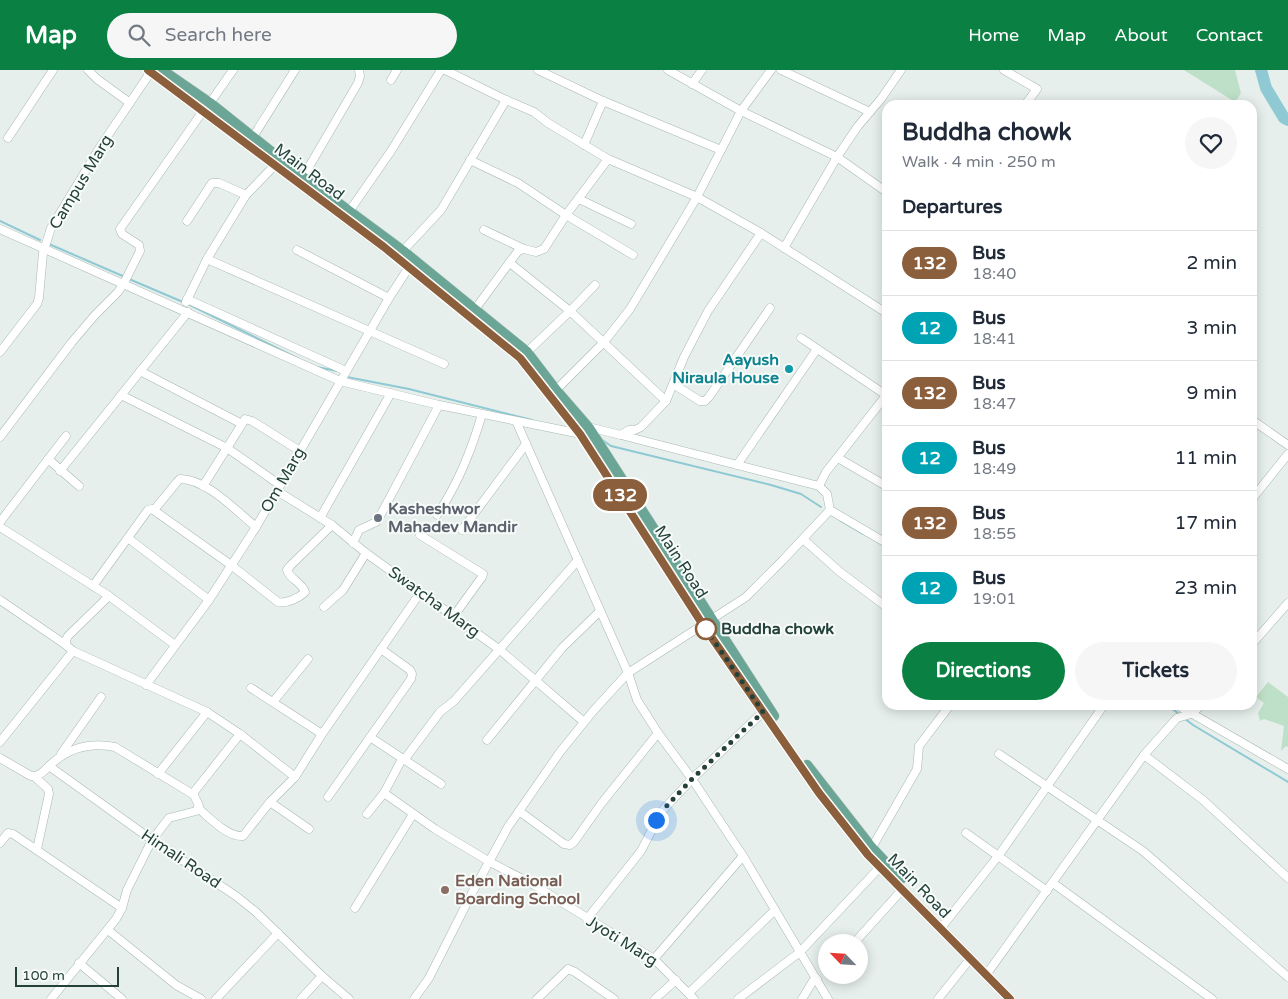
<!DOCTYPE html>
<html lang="en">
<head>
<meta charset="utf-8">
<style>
  body { margin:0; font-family:"Varela Round",sans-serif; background:#f6f6f7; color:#1f2937; height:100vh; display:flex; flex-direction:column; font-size:19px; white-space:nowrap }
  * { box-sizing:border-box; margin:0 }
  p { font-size:16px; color:#747a83 }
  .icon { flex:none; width:28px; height:28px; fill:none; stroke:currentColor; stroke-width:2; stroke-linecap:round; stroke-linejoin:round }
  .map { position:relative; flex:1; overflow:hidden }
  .sheet { position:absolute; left:882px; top:30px; width:375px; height:610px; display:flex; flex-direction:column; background:#fff; border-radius:15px; box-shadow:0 2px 12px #0003 }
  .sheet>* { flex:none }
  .badge { padding:0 10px; border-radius:16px; font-size:18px; line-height:32px }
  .needle { width:32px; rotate:295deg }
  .controls { position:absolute; left:818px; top:864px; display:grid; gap:10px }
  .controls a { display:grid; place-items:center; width:50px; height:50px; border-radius:50%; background:#fff; box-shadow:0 2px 12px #0003; font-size:25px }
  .scale { position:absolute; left:15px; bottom:12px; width:104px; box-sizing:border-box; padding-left:5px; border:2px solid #24423a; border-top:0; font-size:14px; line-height:18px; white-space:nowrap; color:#24423a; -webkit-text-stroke:4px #f7fbf9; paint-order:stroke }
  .you { position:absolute; width:25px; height:25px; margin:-12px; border:4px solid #fff; border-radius:50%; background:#1a73e8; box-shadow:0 0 0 8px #1a73e833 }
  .map>.badge { position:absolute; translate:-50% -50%; box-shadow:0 0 0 2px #fff }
  h2 { padding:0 20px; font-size:19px; line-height:45px }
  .round { display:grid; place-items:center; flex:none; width:52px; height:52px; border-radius:26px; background:#f6f6f7 }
  .headline { display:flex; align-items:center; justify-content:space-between; height:85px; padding:0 20px }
  h1 { font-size:24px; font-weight:800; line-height:38px }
  .cta { display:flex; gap:10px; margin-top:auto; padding:10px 20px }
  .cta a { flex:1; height:58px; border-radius:30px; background:#0b8043; color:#fff; font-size:20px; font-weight:800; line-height:58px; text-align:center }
  .cta a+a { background:#f6f6f7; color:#1f2937 }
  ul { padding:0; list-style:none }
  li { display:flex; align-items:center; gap:15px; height:65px; padding:0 20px; border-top:1px solid #e0e1e3 }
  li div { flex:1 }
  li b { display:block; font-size:19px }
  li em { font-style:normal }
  li .badge { min-width:55px; font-weight:700; text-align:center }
  header { display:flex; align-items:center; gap:30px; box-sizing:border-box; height:70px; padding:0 25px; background:#0b8043; color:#fff }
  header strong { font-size:24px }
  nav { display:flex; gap:28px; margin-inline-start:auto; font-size:18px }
  .search { width:350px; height:45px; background:#f6f6f7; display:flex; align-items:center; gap:12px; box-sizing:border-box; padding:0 18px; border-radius:28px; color:#747a83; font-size:19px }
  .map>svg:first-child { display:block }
</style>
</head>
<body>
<header>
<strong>Map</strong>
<div class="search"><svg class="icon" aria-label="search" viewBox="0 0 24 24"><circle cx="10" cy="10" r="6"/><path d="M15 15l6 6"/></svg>Search here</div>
<nav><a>Home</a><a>Map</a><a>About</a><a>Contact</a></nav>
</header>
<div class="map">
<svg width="1288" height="929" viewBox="0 0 1288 929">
  <rect width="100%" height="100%" fill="#e6efeb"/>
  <!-- green -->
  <g fill="#bfe0c8">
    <path d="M1184,0H1235L1241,23L1235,32Z"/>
    <path d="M1268,612L1288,627V677L1286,676L1281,681L1284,656L1264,649L1260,651L1258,643L1264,633L1256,627Z"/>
  </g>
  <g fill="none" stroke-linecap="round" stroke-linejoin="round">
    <!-- stream -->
    <g stroke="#8ec9d4" stroke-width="2">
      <path d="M0,151L40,170"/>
      <path d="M49,174L125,207"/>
      <path d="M129,209L190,235L299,289"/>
      <path d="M317,297L337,301"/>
      <path d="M347,307L409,319L532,350"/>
      <path d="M601,369L611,376L771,415L801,424L821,437"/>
      <path d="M841,451L863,464"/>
      <path d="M1167,635L1179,644"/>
      <path d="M1184,648L1193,655L1288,712"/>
    </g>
    <!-- river -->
    <path stroke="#8ec9d4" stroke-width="12" d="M1261,0L1266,18L1284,48L1288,50"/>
    <!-- minor casing -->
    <g stroke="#a8b8b2" stroke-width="9">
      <g id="minor">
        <path d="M88,0L97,9L130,33"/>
        <path d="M445,0L506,30L534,42L548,53L608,89L697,127L761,163L888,244"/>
        <path d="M538,0L603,31L721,80"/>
        <path d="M668,0L741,41L837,87L888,123"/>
        <path d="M781,0L870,42"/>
        <path d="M1004,0L1037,19L1025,35"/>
        <path d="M391,10L397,0"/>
        <path d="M692,14L702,0"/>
        <path d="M210,33L233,0"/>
        <path d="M253,67L295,0"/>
        <path d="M8,68L53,0"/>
        <path d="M584,75L603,31"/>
        <path d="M470,90L518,113L566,145L633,185"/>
        <path d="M275,95L246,125L207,189L444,294"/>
        <path d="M303,107L358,13L360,6L359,0"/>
        <path d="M579,129L631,154"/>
        <path d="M346,146L391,81L441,0"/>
        <path d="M187,151L212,113H219L246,125"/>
        <path d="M0,159L340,311L439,335L581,364"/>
        <path d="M484,160L524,179"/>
        <path d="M784,178L837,87L858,56L881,29L901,0"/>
        <path d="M297,180L389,228"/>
        <path d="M400,184L441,140L506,30"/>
        <path d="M510,193L570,241L527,282"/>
        <path d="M595,215L570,241L666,331"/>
        <path d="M187,229L346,301"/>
        <path d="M186,232L207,189"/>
        <path d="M473,242L518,181L524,179L536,182L544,179L566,145L608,89"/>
        <path d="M801,268L886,325"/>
        <path d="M0,282L37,234L39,228L43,183L51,158L100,77L152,0"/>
        <path d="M140,301L242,354L203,416"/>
        <path d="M673,314L700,331H705L709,327L770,238"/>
        <path d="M553,323L604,272L630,239L697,127L741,41L771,0"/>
        <path d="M121,325L227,378L280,415"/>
        <path d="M1252,350L1288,375"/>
        <path d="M516,351L628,603L637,630L658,663L692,709L743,786L828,929"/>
        <path d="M242,354L245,349L252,351L300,381"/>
        <path d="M588,357L621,365L629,360H635L641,357L666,331L684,287L708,241L761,163"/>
        <path d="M621,365L819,416L827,424L830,440L888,474"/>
        <path d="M0,367L72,272L95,245L118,222L124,213L140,181L139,175L122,164L120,159L203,41"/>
        <path d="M838,388L888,417"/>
        <path d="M48,389L79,416"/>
        <path d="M737,395L817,279"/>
        <path d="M60,401L188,242"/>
        <path d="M819,416L826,402L888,323"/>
        <path d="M277,421L332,455L366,483L500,580L584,652"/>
        <path d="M1252,429L1288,384"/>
        <path d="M154,440L177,412L180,409C207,409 236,441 256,457"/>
        <path d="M437,445C458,414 472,379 482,344"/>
        <path d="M320,448L391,323"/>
        <path d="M0,452L66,366"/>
        <path d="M0,457L109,526L175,575"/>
        <path d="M462,460L526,374"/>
        <path d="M420,465L483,504L482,507L453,547"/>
        <path d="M128,468L209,530"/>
        <path d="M803,469L840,502L888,538"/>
        <path d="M353,473L359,460L376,452L380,446L439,335"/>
        <path d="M93,516L148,440L152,439L231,495L278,532C286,534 299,528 305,522C302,512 290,510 287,500L290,496L332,455"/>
        <path d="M109,526L68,566L66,570V575L73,581L207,642L240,664L295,707"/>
        <path d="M0,530L66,575"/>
        <path d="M324,537L343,520L366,483"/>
        <path d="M1252,574L1288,533"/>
        <path d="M146,615L209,530L256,457L389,228L409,197"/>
        <path d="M251,618L322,664"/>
        <path d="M273,632L308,589"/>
        <path d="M1177,635L1288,699"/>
        <path d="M370,667L441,714"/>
        <path d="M487,670L562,578L600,541"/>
        <path d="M0,672L73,581"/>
        <path d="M61,684L101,627"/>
        <path d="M999,684L1143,781L1288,907"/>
        <path d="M1144,685L1203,730L1288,808"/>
        <path d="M0,688L31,706C39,707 44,701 49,696L152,770L236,826L256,842L322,906L349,929"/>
        <path d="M404,690L440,642L454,631L578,490"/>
        <path d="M49,696C68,678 90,672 115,677L194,725"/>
        <path d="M158,704L207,642"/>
        <path d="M35,707L48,719L49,724L37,779"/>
        <path d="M384,723L435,759L490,792L534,815L654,889L694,929"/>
        <path d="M328,727L411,609L412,604L410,600L381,579"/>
        <path d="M198,738C210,748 227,767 243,766L270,732"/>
        <path d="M519,741L564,774L570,775L574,772L601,734L658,663"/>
        <path d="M367,744L384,723L402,689"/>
        <path d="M309,759L270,732L295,707L322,664L420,523"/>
        <path d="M966,763L1047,821"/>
        <path d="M0,773L8,763L13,764L122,838"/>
        <path d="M870,781L917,699L919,676L950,635"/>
        <path d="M1053,813L1212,929"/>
        <path d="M355,838L413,744"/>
        <path d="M587,849L641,781L661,742L692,709L763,642"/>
        <path d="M940,859L999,785L1104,635"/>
        <path d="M108,860L176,915L201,929"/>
        <path d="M855,872L902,820"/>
        <path d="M654,889L743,786"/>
        <path d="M79,893L122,929"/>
        <path d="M986,905L1144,685L1177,648L1191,644L1202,635"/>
        <path d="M689,923L775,840"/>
        <path d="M51,929L116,849L122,838L127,820L152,770L169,748L196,741L199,736L194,725V722L240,664"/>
        <path d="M216,929L278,863"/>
        <path d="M301,929L322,906"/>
        <path d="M414,929L429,908L472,823L508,757L560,682L594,640L628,603L746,527L782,491L830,440"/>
        <path d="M537,929L568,899L575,902L614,929"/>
        <path d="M655,929L676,910"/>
        <path d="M738,929L800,882L880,797"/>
        <path d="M802,929L813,911L817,909"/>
        <path d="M938,929L970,889"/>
      </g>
    </g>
    <!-- major casing -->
    <g stroke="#c2cac8" stroke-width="11">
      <g id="major">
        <path d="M148,0L397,187L520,288L581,364L703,555L819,723L868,785L1010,929"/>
        <path d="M162,0L210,33L303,107L403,181L527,282L556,320L589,358L774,646"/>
        <path d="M807,695L872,778L901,809"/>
      </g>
    </g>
    <!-- minor -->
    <use href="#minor" stroke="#fff" stroke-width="8"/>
    <!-- major -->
    <use href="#major" stroke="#6aa596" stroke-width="10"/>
  </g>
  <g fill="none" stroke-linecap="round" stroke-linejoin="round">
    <!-- line casing -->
    <g stroke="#fff" stroke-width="11">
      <path id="line" d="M148,0L384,177L520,288L580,364L703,555L819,723L868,785L1010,929"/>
    </g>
    <!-- line -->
    <use href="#line" stroke="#8b5e3c" stroke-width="8"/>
    <!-- walk -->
    <path stroke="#24423a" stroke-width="5" stroke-dasharray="0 9" d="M656,750L661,742L692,709L763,642L703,555L706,559"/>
  </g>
  <!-- markers -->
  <circle fill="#0f9aa8" stroke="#f7fbf9" stroke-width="2" cx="789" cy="299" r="5"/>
  <circle fill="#6b7280" stroke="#f7fbf9" stroke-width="2" cx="378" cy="448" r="5"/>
  <circle fill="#fff" stroke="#8b5e3c" stroke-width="2.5" cx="706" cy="559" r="10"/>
  <circle fill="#8d6e63" stroke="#f7fbf9" stroke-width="2" cx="445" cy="820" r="5"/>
  <g text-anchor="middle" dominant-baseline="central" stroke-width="4" stroke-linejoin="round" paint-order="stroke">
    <!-- street labels -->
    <g font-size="16" fill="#24423a" stroke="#f7fbf9">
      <text transform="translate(309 102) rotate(37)">Main Road</text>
      <text transform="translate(81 112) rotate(-59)">Campus Marg</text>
      <text transform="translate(283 410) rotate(-60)">Om Marg</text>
      <text transform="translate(681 492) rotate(57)">Main Road</text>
      <text transform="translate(434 532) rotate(36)">Swatcha Marg</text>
      <text transform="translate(181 789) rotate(34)">Himali Road</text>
      <text transform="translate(919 816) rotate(46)">Main Road</text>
      <text transform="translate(622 871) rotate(32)">Jyoti Marg</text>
    </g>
    <!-- culture labels -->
    <g font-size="16" font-weight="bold" fill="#0d838f" stroke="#f7fbf9" text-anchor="end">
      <text x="779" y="290">Aayush<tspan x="779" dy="18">Niraula House</tspan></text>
    </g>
    <!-- worship labels -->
    <g font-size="16" font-weight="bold" fill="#5b616d" stroke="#f7fbf9" text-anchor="start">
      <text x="388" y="439">Kasheshwor<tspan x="388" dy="18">Mahadev Mandir</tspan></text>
    </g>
    <!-- stop labels -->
    <g font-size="16" font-weight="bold" fill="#24423a" stroke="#f7fbf9" text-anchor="start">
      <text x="721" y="559">Buddha chowk</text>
    </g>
    <!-- education labels -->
    <g font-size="16" font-weight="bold" fill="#785e54" stroke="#f7fbf9" text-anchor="start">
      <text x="455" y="811">Eden National<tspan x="455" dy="18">Boarding School</tspan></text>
    </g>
  </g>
</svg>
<div class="controls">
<a><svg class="needle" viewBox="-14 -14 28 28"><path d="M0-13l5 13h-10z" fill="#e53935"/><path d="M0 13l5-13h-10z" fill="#747a83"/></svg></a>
</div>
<div class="scale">100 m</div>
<div class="you" style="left:656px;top:750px"></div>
<b class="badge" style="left:620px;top:425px;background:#8b5e3c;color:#fff">132</b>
<section class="sheet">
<div class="headline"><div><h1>Buddha chowk</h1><p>Walk · 4 min · 250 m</p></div><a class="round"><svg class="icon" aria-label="heart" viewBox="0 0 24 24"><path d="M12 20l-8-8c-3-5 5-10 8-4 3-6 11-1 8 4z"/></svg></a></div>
<h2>Departures</h2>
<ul>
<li><span class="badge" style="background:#8b5e3c;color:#fff">132</span><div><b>Bus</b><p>18:40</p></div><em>2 min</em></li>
<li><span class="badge" style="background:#00a3b4;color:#fff">12</span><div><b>Bus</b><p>18:41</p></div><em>3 min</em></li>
<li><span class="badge" style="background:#8b5e3c;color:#fff">132</span><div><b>Bus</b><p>18:47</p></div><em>9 min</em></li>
<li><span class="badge" style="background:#00a3b4;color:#fff">12</span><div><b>Bus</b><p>18:49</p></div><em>11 min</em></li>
<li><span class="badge" style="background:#8b5e3c;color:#fff">132</span><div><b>Bus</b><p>18:55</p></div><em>17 min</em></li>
<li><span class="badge" style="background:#00a3b4;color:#fff">12</span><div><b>Bus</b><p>19:01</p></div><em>23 min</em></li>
</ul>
<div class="cta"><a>Directions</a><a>Tickets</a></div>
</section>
</div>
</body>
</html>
